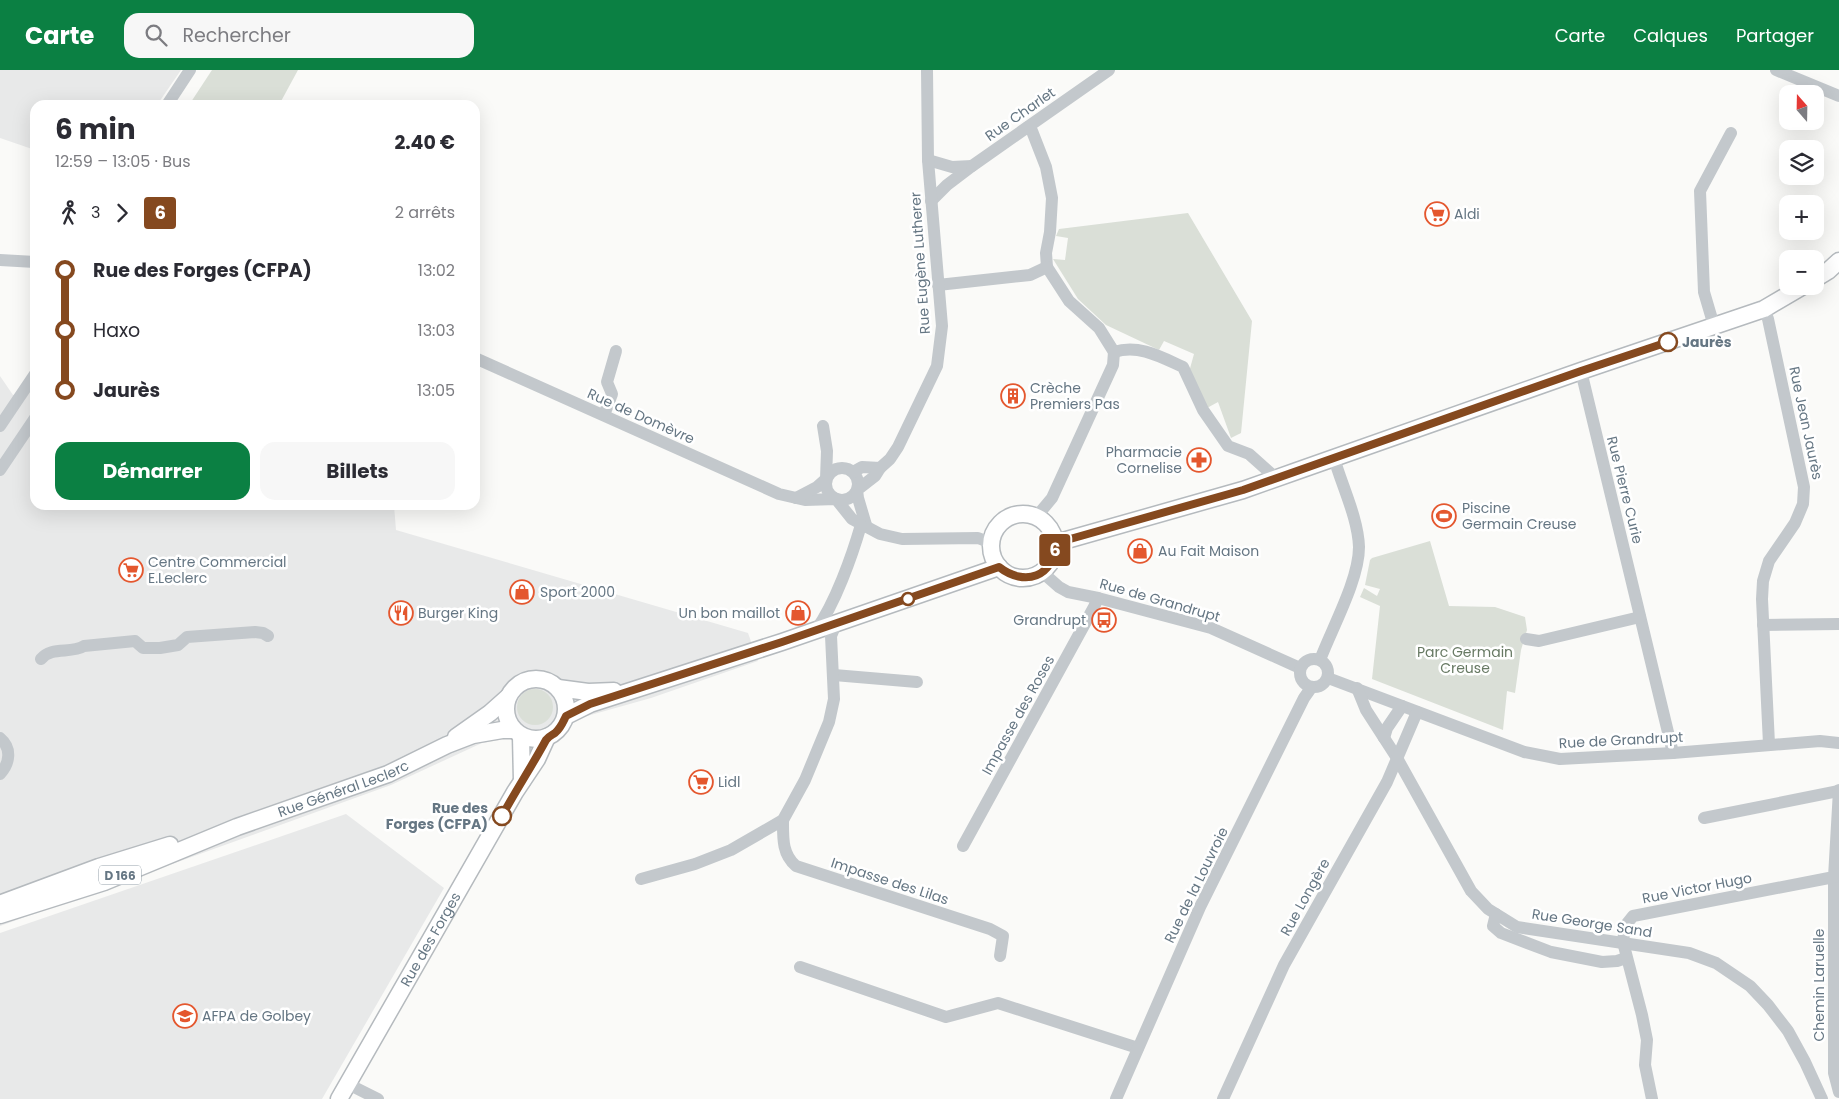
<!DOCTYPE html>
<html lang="fr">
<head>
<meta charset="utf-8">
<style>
  body { margin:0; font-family:Poppins,sans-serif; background:#f7f7f7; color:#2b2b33; height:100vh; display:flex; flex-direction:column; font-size:19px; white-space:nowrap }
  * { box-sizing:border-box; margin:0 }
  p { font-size:16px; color:#7c7c81 }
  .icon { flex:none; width:28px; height:28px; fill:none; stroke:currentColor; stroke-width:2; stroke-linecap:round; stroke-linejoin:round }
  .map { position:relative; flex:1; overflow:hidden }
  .drawer { position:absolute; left:30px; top:30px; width:450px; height:410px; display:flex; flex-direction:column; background:#fff; border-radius:15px; box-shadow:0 5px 20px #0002 }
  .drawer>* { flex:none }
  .badge { padding:0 10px; border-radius:4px; font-size:18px; line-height:32px }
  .needle { width:32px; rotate:340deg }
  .controls { position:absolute; left:1779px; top:15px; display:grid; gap:10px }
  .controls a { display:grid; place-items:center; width:45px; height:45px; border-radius:10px; background:#fff; box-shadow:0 5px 20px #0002; font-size:25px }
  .map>.badge { position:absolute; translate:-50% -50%; box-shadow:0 0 0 2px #fff }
  .legs { display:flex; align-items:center; gap:8px; height:55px; padding:0 25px; font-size:16px }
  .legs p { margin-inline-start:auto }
  .summary { display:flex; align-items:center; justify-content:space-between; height:85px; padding:0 25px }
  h1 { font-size:28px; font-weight:700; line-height:38px }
  .button { display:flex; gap:10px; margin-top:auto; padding:10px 25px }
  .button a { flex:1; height:58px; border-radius:15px; background:#0b8043; color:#fff; font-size:20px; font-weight:700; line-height:58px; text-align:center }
  .button a+a { background:#f7f7f7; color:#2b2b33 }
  ul { padding:0 25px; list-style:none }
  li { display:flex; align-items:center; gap:18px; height:60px; font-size:19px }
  li i { display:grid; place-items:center; width:8px; height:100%; margin:0 6px; background:currentColor }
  li i::after { content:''; width:12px; height:12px; margin:-6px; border:4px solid; border-radius:50%; background:#fff }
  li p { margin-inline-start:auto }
  li:first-child i { background:linear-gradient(#0000 50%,currentColor 0) }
  li:last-child i { background:linear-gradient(currentColor 50%,#0000 0) }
  header { display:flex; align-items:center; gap:30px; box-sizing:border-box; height:70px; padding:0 25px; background:#0b8043; color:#fff }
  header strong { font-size:24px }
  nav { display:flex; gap:28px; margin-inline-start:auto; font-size:18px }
  .search { width:350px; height:45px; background:#f7f7f7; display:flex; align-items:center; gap:12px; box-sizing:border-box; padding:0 18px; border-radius:15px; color:#7c7c81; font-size:19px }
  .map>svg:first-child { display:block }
</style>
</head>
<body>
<header>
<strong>Carte</strong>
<div class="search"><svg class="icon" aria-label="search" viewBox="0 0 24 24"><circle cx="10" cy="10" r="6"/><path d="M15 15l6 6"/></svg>Rechercher</div>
<nav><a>Carte</a><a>Calques</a><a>Partager</a></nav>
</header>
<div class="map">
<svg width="1839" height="1029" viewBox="0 0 1839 1029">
  <rect width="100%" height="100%" fill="#fafaf8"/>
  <!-- built -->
  <g fill="#e8e9e9">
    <path d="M0,0H181L157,35H35V80L0,68Z"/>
    <path d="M0,306L13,325L35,321V435H394L396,460L748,563L758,591L651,628L505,669L482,673L391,715L0,856Z"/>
    <path d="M346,744L444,818L322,1029H0V863Z"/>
  </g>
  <!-- green -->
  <g fill="#dadfd7">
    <path d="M212,0H298L279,35H189Z"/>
    <path d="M1188,143L1252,251L1241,363L1231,368L1218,332L1207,338L1189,302L1194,284L1164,271L1159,280L1106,255L1078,229L1053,189L1065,190L1068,168L1056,166L1059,159Z"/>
    <path d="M1430,471L1449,536L1495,537L1525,547L1527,560L1521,580L1515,623L1507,621L1503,660L1372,609L1380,536L1360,527L1364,518L1377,526L1380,519L1365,515L1370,490L1372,488Z"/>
    <circle cx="535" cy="637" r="18"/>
  </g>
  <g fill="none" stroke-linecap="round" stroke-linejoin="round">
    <!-- major casing -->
    <g stroke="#b5babe" stroke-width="19">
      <g id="major">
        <path d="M1815,209L1828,201L1839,191"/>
        <circle cx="1023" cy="476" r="32"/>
        <path d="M1056,473L1243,420L1294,402L1581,301L1764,239L1803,216"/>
        <circle cx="536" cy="639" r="30"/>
        <path d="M558,618L588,622L614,621"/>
        <path d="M566,646L590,634L782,572L999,497"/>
        <path d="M521,666L522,711"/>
        <path d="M456,667L490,643L508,627"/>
        <path d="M2,833L99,797L170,775"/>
        <path id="s1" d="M0,845L104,812L237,757L388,704L447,675L473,665L502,660H514"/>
        <path id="s2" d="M339,1029L515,722L537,689L547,667"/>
      </g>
    </g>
    <!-- minor -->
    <g stroke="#c3c8cc" stroke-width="12">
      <path d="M1776,0L1839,26"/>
      <path d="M167,35L190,0"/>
      <path d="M1028,57L1032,61L1046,97L1052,128L1050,162L1046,183L1047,197L1069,231L1099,258L1114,282C1139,274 1161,287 1183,297L1203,340L1228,376L1249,384L1276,408"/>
      <path d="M928,90L952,97L972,96L947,115L931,131"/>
      <path d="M972,96L1109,0"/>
      <path d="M0,190L35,192"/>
      <path d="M938,215L1030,205L1047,197"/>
      <path d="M1764,239L1768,249L1804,417L1803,434L1795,453L1769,491L1763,511L1762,529L1769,674"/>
      <path d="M1714,256L1704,222L1700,121L1731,63"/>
      <path d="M475,288L779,424L805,430L836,429L852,449L880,464L902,469L978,468L991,473"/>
      <path d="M1581,301L1673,683"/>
      <path d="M604,345L612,324L607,312L616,281"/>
      <path d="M0,356L35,304"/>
      <circle cx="842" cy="414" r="16"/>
      <path d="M0,400L35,348"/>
      <path d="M853,402L862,397L880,398"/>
      <path d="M796,428L817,417L826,409L827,381L823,356"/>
      <path d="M1037,446L1052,428L1113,295L1114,282"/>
      <path d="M866,455L858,428L857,420L875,406L880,398L890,389L898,377L937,296L942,256L928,90L927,0"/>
      <path d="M1042,502L1059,517L1068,522L1098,528L1211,558L1300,598"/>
      <path d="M1763,555L1839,554"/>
      <path d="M816,560C835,534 852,486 861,455"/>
      <path d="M1526,569L1539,571L1640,547"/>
      <circle cx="1314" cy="603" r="14"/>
      <path d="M41,589C51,576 71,584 84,576L135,571L143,578H160L178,575L187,567L255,562L263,563L268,566"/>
      <path d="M1320,590C1332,558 1359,510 1359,477C1358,448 1342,416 1334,388"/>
      <path d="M834,605L917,612"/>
      <path d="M1328,608L1524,682L1560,689L1673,683L1820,671L1839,673"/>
      <path d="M1357,618L1366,640L1397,688L1471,821L1488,839L1517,857L1689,883L1716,893L1750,916L1768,935L1788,961L1805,992L1822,1029"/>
      <path d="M0,668C12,678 10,693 0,704"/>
      <path d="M1384,668L1387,658L1402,636"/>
      <path d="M1704,748L1839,721"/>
      <path d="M783,750C783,768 782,784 796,796L990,859L1003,866L1000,886"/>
      <path d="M963,776L1094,537L1098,528"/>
      <path d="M1834,807V1003L1839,1022"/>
      <path d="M641,809L695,794L731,780L783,750L805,710L829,652L834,629L831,566L836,554"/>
      <path d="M1496,844L1493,856L1501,863L1551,882L1602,892L1617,891L1626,888"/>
      <path d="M800,897L946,947L998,933L1138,978"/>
      <path d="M348,1014L378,1029"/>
      <path d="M1116,1029L1200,837L1304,628L1311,618"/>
      <path d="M1223,1029L1284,895L1387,712L1417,642"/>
      <path d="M1652,1029L1645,995L1647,970L1642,945L1623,872L1625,856L1633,846L1834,807L1839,720"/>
    </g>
    <!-- major -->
    <use href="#major" stroke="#fff" stroke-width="16"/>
  </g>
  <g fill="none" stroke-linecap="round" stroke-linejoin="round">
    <!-- line-1 casing -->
    <g stroke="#fff" stroke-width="11">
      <path id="line-1" d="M502,746C516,720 532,696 546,670C549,666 552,665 555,663C561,658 563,652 566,646L590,634L782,572L999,497C1025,517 1054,507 1056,473L1243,420L1581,301L1668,272"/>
    </g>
    <!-- line-1 -->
    <use href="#line-1" stroke="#85491f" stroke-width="8"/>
  </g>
  <!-- icons -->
  <defs>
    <g id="supermarket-ring" transform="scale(1.25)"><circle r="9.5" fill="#fff" stroke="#e4572e" stroke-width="1.5"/><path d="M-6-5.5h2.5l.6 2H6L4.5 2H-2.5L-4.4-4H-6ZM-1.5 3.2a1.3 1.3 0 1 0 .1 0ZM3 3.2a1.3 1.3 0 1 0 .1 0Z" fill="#e4572e"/></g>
    <g id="building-ring" transform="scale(1.25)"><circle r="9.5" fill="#fff" stroke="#e4572e" stroke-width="1.5"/><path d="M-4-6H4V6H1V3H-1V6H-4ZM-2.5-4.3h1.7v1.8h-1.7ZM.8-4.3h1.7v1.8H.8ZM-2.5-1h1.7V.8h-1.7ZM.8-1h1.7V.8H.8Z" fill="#e4572e"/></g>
    <g id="pharmacy-ring" transform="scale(1.25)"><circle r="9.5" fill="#fff" stroke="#e4572e" stroke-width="1.5"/><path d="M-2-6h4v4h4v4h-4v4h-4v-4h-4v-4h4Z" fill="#e4572e"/></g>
    <g id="stadium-ring" transform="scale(1.25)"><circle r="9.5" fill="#fff" stroke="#e4572e" stroke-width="1.5"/><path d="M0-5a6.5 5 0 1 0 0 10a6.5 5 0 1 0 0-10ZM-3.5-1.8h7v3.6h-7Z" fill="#e4572e"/></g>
    <g id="shop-ring" transform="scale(1.25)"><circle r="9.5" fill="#fff" stroke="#e4572e" stroke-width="1.5"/><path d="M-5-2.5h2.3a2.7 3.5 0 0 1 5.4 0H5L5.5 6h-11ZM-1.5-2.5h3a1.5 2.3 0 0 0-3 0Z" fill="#e4572e"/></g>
    <g id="restaurant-ring" transform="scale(1.25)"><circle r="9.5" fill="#fff" stroke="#e4572e" stroke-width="1.5"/><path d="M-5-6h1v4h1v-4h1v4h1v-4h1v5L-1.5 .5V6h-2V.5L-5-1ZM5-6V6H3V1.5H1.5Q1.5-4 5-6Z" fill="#e4572e"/></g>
    <g id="bus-ring" transform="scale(1.25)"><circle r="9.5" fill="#fff" stroke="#e4572e" stroke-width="1.5"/><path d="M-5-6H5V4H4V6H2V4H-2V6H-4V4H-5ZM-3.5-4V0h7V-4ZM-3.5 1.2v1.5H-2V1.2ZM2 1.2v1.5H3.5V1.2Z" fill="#e4572e"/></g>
    <g id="university-ring" transform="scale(1.25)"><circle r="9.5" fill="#fff" stroke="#e4572e" stroke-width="1.5"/><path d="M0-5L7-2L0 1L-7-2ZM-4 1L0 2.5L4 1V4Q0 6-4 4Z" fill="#e4572e"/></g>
  </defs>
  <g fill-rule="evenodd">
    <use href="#supermarket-ring" x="1437" y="144"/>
    <use href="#building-ring" x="1013" y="326"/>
    <use href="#pharmacy-ring" x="1199" y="390"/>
    <use href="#stadium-ring" x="1444" y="446"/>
    <use href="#shop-ring" x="1140" y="481"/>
    <use href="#supermarket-ring" x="131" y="500"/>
    <use href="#shop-ring" x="522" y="522"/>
    <use href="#restaurant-ring" x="401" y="543"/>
    <use href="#shop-ring" x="798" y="543"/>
    <use href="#bus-ring" x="1104" y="550"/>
    <use href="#supermarket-ring" x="701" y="712"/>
    <use href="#university-ring" x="185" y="946"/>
  </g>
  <!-- markers -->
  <g fill="#fff" stroke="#85491f" stroke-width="2.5">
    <circle cx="1668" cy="272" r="9"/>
    <circle cx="908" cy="529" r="6"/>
    <circle cx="502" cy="746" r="9"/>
  </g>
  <g text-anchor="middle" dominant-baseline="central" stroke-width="5" stroke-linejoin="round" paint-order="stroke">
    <!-- shield labels -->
    <rect fill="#fff" stroke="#939fa8" stroke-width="1" x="99" y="795.5" width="42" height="19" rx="4"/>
    <g font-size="12" font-weight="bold" fill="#657683">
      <text x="120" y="805">D 166</text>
    </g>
    <!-- street labels -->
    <g font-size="14" fill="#657683" stroke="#fff">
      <text transform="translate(1020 44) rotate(-35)">Rue Charlet</text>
      <text transform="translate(920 193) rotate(-94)">Rue Eugène Lutherer</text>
      <text transform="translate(641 346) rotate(24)">Rue de Domèvre</text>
      <text transform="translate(1806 353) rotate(78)">Rue Jean Jaurès</text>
      <text transform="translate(1625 420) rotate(76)">Rue Pierre Curie</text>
      <text transform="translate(1160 530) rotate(16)">Rue de Grandrupt</text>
      <text transform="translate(1018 645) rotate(-61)">Impasse des Roses</text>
      <text transform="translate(1621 670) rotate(-3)">Rue de Grandrupt</text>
      <text stroke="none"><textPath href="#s1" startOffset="366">Rue Général Leclerc</textPath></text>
      <text transform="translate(890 811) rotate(18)">Impasse des Lilas</text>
      <text transform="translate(1196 815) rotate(-64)">Rue de la Louvroie</text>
      <text transform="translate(1697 818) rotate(-11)">Rue Victor Hugo</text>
      <text transform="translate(1305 827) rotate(-61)">Rue Longère</text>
      <text transform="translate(1592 853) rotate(9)">Rue George Sand</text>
      <text stroke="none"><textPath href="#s2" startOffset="184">Rue des Forges</textPath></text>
      <text transform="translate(1819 915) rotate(-90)">Chemin Laruelle</text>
    </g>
    <!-- poi labels -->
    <g font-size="14" fill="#657683" stroke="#fff" text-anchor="start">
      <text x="1454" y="144">Aldi</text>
      <text x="1030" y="318">Crèche<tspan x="1030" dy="16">Premiers Pas</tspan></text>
      <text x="1182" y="382" text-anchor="end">Pharmacie<tspan x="1182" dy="16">Cornelise</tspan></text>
      <text x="1462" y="438">Piscine<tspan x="1462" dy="16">Germain Creuse</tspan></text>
      <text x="1158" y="481">Au Fait Maison</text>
      <text x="148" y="492">Centre Commercial<tspan x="148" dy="16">E.Leclerc</tspan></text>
      <text x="540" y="522">Sport 2000</text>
      <text x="418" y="543">Burger King</text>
      <text x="780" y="543" text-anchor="end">Un bon maillot</text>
      <text x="1086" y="550" text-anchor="end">Grandrupt</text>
      <text x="718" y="712">Lidl</text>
      <text x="202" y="946">AFPA de Golbey</text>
    </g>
    <!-- stop labels -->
    <g font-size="14" font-weight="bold" fill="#657683" stroke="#fff" text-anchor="start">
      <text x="1682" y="272">Jaurès</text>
      <text x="488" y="738" text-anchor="end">Rue des<tspan x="488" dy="16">Forges (CFPA)</tspan></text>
    </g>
    <!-- park labels -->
    <g font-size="14" fill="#687a64" stroke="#fff">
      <text x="1465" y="582">Parc Germain<tspan x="1465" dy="16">Creuse</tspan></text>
    </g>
  </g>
</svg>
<div class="controls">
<a><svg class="needle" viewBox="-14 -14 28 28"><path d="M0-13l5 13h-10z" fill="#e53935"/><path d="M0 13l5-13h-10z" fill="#7c7c81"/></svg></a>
<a><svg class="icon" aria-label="layers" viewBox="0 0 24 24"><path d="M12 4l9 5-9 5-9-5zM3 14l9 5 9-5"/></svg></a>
<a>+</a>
<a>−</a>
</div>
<b class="badge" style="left:1055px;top:480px;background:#85491f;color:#fff">6</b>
<section class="drawer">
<div class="summary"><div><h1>6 min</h1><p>12:59 – 13:05 · Bus</p></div><b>2.40 €</b></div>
<div class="legs"><svg class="icon" aria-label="walk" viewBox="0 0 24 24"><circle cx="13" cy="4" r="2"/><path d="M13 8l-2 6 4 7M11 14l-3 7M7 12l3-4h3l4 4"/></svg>3<svg class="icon" aria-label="forward" viewBox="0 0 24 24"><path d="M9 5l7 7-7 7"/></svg><b class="badge" style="background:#85491f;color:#fff">6</b><p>2 arrêts</p></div>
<ul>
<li><i style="color:#85491f"></i><b>Rue des Forges (CFPA)</b><p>13:02</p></li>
<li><i style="color:#85491f"></i><span>Haxo</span><p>13:03</p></li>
<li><i style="color:#85491f"></i><b>Jaurès</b><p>13:05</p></li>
</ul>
<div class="button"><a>Démarrer</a><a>Billets</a></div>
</section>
</div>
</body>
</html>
